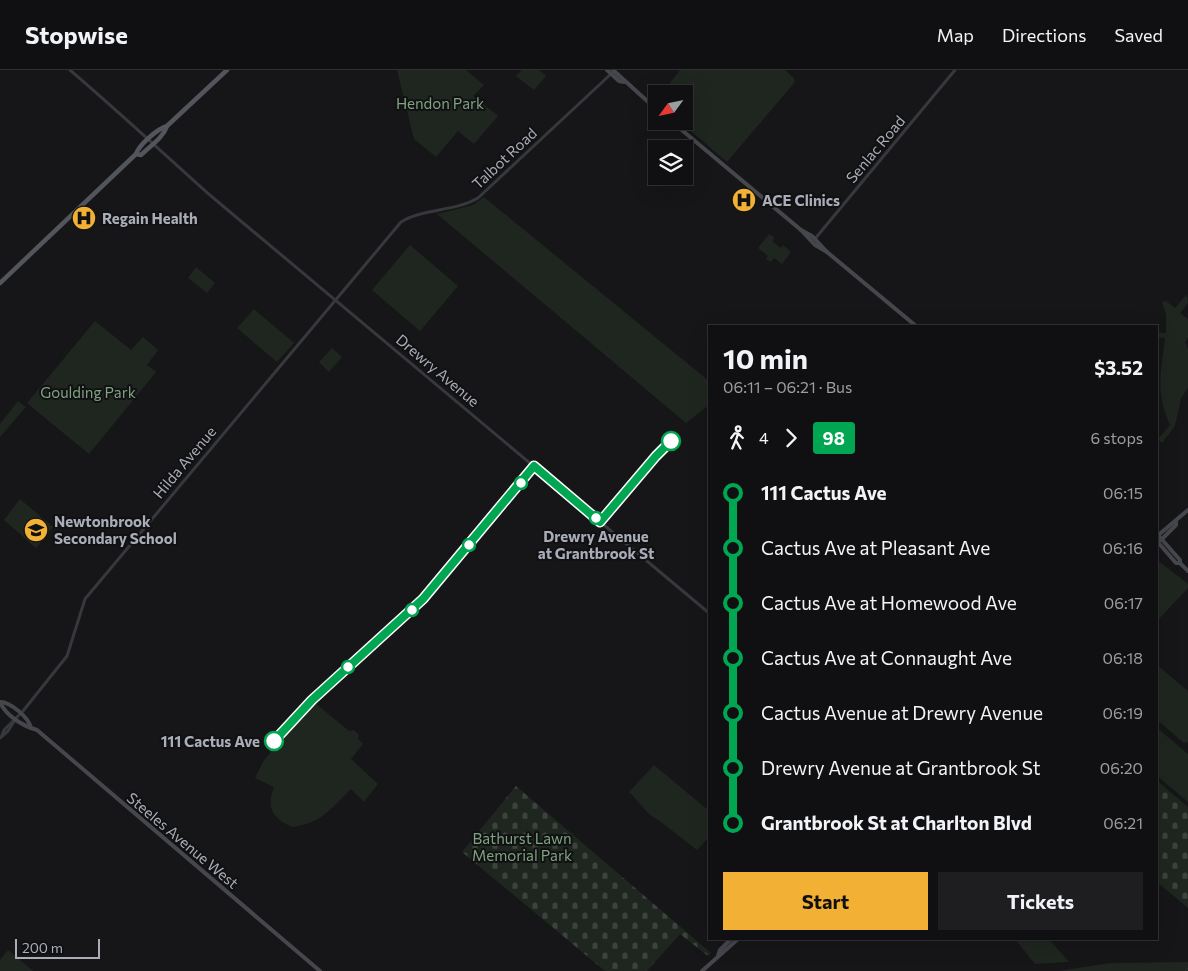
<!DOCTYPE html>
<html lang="en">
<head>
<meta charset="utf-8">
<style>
  body { margin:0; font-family:Commissioner,sans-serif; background:#1e1e20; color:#f1f3f6; height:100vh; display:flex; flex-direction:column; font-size:19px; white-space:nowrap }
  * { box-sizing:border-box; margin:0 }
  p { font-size:16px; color:#9c9d9f }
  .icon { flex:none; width:28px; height:28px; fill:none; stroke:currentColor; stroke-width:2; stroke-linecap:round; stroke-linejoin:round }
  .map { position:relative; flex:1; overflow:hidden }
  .drawer { position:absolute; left:708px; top:255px; width:450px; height:615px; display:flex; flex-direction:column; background:#101012; border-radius:0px; box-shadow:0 5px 20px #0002,0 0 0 1px #303032 }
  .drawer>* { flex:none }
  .badge { padding:0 10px; border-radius:4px; font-size:18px; line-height:32px }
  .needle { width:32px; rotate:237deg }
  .fabs { position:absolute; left:648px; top:15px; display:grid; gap:10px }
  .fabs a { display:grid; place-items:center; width:45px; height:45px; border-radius:0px; background:#101012; box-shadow:0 5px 20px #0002,0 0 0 1px #303032; font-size:25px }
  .scale { position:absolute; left:15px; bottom:12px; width:85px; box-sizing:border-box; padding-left:5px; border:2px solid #a8adb8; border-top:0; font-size:14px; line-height:18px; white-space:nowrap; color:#a8adb8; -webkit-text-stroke:4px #111113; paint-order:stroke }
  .map>.badge { position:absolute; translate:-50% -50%; box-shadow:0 0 0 2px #fff }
  .legs { display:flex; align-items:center; gap:8px; height:55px; padding:0 15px; font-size:16px }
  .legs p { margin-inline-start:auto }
  .overview { display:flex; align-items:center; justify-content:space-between; height:85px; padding:0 15px }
  h1 { font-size:28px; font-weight:700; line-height:38px }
  .action { display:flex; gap:10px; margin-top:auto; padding:10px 15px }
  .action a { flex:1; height:58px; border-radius:0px; background:#f2b134; color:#111; font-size:20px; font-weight:700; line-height:58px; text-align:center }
  .action a+a { background:#1e1e20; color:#f1f3f6 }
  ul { padding:0 15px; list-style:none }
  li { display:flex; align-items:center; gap:18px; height:55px; font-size:19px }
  li i { display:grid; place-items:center; width:8px; height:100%; margin:0 6px; background:currentColor }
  li i::after { content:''; width:12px; height:12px; margin:-6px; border:4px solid; border-radius:50%; background:#101012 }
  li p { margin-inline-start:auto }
  li:first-child i { background:linear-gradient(#0000 50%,currentColor 0) }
  li:last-child i { background:linear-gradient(currentColor 50%,#0000 0) }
  header { display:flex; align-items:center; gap:30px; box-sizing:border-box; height:70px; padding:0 25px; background:#101012; border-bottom:1px solid #303032 }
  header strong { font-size:24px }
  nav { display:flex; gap:28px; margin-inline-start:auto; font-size:18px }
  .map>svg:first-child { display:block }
</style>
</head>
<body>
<header>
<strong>Stopwise</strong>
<nav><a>Map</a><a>Directions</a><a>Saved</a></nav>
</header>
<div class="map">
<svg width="1188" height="901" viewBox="0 0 1188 901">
  <defs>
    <pattern id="cemetery-stones" width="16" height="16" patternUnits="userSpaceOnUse" patternTransform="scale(1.25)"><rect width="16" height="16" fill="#1e261f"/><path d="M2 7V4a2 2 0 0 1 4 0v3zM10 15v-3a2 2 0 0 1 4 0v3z" fill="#3c433d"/></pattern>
  </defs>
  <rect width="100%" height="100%" fill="#161618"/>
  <!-- green -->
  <g fill="#1e261f">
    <path d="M397,0H466L484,15L473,26L498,46L474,74L458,61L436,87L414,69Z"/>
    <path d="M522,0H539L546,6L534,20L516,6Z"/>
    <path d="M680,0H785L794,8L795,12L727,92L679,51H684V24H661Z"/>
    <path d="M484,127L709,311V335L686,353L437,144L473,135Z"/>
    <path d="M769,164L774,167L773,172L781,178L783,175L791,182L782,194L774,188L771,192L766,189L768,186L758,178Z"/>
    <path d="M410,175L458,216L420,261L372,220Z"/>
    <path d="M196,197L215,213L207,223L188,208Z"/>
    <path d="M1187,224L1188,233L1180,243L1188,249V268L1185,272L1188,279V318L1181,328L1175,356L1162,373L1158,369L1170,355C1155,322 1161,302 1165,268L1156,267V263H1166V244L1162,232L1166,231L1175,238Z"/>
    <path d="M254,239L294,273L277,292L237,258Z"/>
    <path d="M95,251L131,280L143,267L158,280L147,295L156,302L89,384L27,333Z"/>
    <path d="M332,278L342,287L329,302L319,292Z"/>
    <path d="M18,331L26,337L0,367V354Z"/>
    <path d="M20,429L53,457L36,478L4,450Z"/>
    <path d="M1156,489L1188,514V518L1156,552Z"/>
    <path d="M1156,594L1188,621V672L1184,673L1156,649Z"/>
    <path d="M314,632L349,661L354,660L359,665L358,669L363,674L351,689L378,714L364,732L351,719C331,738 321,754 292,757C272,748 266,738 274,717L255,708L264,690Z"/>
    <path d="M1156,657L1188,684V732L1156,705Z"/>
    <path d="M654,695L709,741V767L697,780L657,749C648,746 637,729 629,722Z"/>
    <path d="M1015,869H1049L1069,892L1035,894Z"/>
    <path d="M8,880L33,901H0V890Z"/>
    <path d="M1188,892V901H1059L1110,893Z"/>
  </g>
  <!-- cemetery -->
  <g fill="url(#cemetery-stones)">
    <path d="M1156,710L1188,737V838L1156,811Z"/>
    <path d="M516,716L711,883L708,886L680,864L647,901H605L462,782Z"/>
  </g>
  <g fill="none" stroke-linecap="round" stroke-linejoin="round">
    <!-- stream -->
    <path stroke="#2c353c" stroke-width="1" d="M1185,901L1188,898"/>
    <!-- tertiary -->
    <g stroke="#37383d" stroke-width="3">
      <path d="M70,0C118,41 164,84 211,126L709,543"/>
      <path d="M814,170L955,0"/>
      <path d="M2,665L4,660L23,641L67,586L85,529L401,152C424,138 454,142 478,128L612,3"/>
      <path d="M0,668L8,661L15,650"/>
    </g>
    <!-- secondary -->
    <g stroke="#45474d" stroke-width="4">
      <path d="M607,0L619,11L624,12"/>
      <path d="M613,0L656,39"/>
      <path d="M671,51L801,160L815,175L827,182"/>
      <path d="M801,160L812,166L827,182L916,256"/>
      <path d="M1157,464L1180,490V493"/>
      <path d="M1156,467L1188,440"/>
      <path d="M1156,470L1176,493H1180L1188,501"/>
      <path d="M1161,470L1176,455V451"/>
      <path d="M0,632C6,646 23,656 37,660L320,901"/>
      <path d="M0,632C11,632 29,648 31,658"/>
      <path d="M718,886L720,880L731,869"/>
      <path d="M702,901L738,869"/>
    </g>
    <!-- primary -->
    <g stroke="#53555c" stroke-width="4.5">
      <path d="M136,84L141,85C150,76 163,68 167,56"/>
      <path d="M0,213L136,84C139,75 157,59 167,56L227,0"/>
    </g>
  </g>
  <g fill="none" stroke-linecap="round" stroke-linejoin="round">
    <!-- line-1 casing -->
    <g stroke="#fff" stroke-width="11">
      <path id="line-1" d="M274,671L312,630L423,529L534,396L600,452L656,386L671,371"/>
    </g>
    <!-- line-1 -->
    <use href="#line-1" stroke="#00a651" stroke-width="8"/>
  </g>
  <!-- icons -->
  <defs>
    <g id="hospital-disc" transform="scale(1.25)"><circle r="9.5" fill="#f2b134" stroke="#111113"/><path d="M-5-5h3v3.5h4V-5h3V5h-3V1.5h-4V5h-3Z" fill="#111"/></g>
    <g id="school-disc" transform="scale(1.25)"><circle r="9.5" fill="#f2b134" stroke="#111113"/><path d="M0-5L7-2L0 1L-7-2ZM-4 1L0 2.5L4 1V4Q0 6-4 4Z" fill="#111"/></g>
  </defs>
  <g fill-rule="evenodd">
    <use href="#hospital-disc" x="744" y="130"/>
    <use href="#hospital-disc" x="84" y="148"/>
    <use href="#school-disc" x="36" y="460"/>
  </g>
  <!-- markers -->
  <g fill="#fff" stroke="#00a651" stroke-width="2.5">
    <circle cx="671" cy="371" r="9"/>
    <circle cx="521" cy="413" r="6"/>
    <circle cx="596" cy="448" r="6"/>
    <circle cx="469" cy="475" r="6"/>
    <circle cx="412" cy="540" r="6"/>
    <circle cx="348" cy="597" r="6"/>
    <circle cx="274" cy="671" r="9"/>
  </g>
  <g text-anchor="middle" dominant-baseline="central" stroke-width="4" stroke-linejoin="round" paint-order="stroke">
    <!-- park labels -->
    <g font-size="15" fill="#7fa381" stroke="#111113">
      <text x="440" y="33">Hendon Park</text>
      <text x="88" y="322">Goulding Park</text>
      <text x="522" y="768">Bathurst Lawn<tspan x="522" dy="17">Memorial Park</tspan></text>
    </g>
    <!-- street labels -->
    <g font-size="15" fill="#a8adb8" stroke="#111113">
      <text transform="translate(875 79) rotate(-50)">Senlac Road</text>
      <text transform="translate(504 88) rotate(-43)">Talbot Road</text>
      <text transform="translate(438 300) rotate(40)">Drewry Avenue</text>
      <text transform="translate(184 392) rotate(-50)">Hilda Avenue</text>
      <text transform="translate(183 770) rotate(40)">Steeles Avenue West</text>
    </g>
    <!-- poi labels -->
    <g font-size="15" font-weight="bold" fill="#a8adb8" stroke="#111113" text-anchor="start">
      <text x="762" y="130">ACE Clinics</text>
      <text x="102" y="148">Regain Health</text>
      <text x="54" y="451">Newtonbrook<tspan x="54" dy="17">Secondary School</tspan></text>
    </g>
    <!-- stop labels -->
    <g font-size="15" font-weight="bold" fill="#a8adb8" stroke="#111113">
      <text x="596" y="466">Drewry Avenue<tspan x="596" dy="17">at Grantbrook St</tspan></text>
      <text x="260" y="671" text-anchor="end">111 Cactus Ave</text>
    </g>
  </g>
</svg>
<div class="fabs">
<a><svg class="needle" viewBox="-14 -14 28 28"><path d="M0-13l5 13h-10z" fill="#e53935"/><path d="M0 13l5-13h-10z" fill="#9c9d9f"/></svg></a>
<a><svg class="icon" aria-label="layers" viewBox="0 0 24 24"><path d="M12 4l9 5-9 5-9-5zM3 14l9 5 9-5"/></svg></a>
</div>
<div class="scale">200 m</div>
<section class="drawer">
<div class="overview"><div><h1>10 min</h1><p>06:11 – 06:21 · Bus</p></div><b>$3.52</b></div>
<div class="legs"><svg class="icon" aria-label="walk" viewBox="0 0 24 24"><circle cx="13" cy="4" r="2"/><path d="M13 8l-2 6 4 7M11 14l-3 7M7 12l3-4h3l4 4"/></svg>4<svg class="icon" aria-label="forward" viewBox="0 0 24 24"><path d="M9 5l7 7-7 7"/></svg><b class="badge" style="background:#00a651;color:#fff">98</b><p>6 stops</p></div>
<ul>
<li><i style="color:#00a651"></i><b>111 Cactus Ave</b><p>06:15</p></li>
<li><i style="color:#00a651"></i><span>Cactus Ave at Pleasant Ave</span><p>06:16</p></li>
<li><i style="color:#00a651"></i><span>Cactus Ave at Homewood Ave</span><p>06:17</p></li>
<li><i style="color:#00a651"></i><span>Cactus Ave at Connaught Ave</span><p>06:18</p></li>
<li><i style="color:#00a651"></i><span>Cactus Avenue at Drewry Avenue</span><p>06:19</p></li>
<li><i style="color:#00a651"></i><span>Drewry Avenue at Grantbrook St</span><p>06:20</p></li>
<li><i style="color:#00a651"></i><b>Grantbrook St at Charlton Blvd</b><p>06:21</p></li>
</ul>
<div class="action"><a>Start</a><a>Tickets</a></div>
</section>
</div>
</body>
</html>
